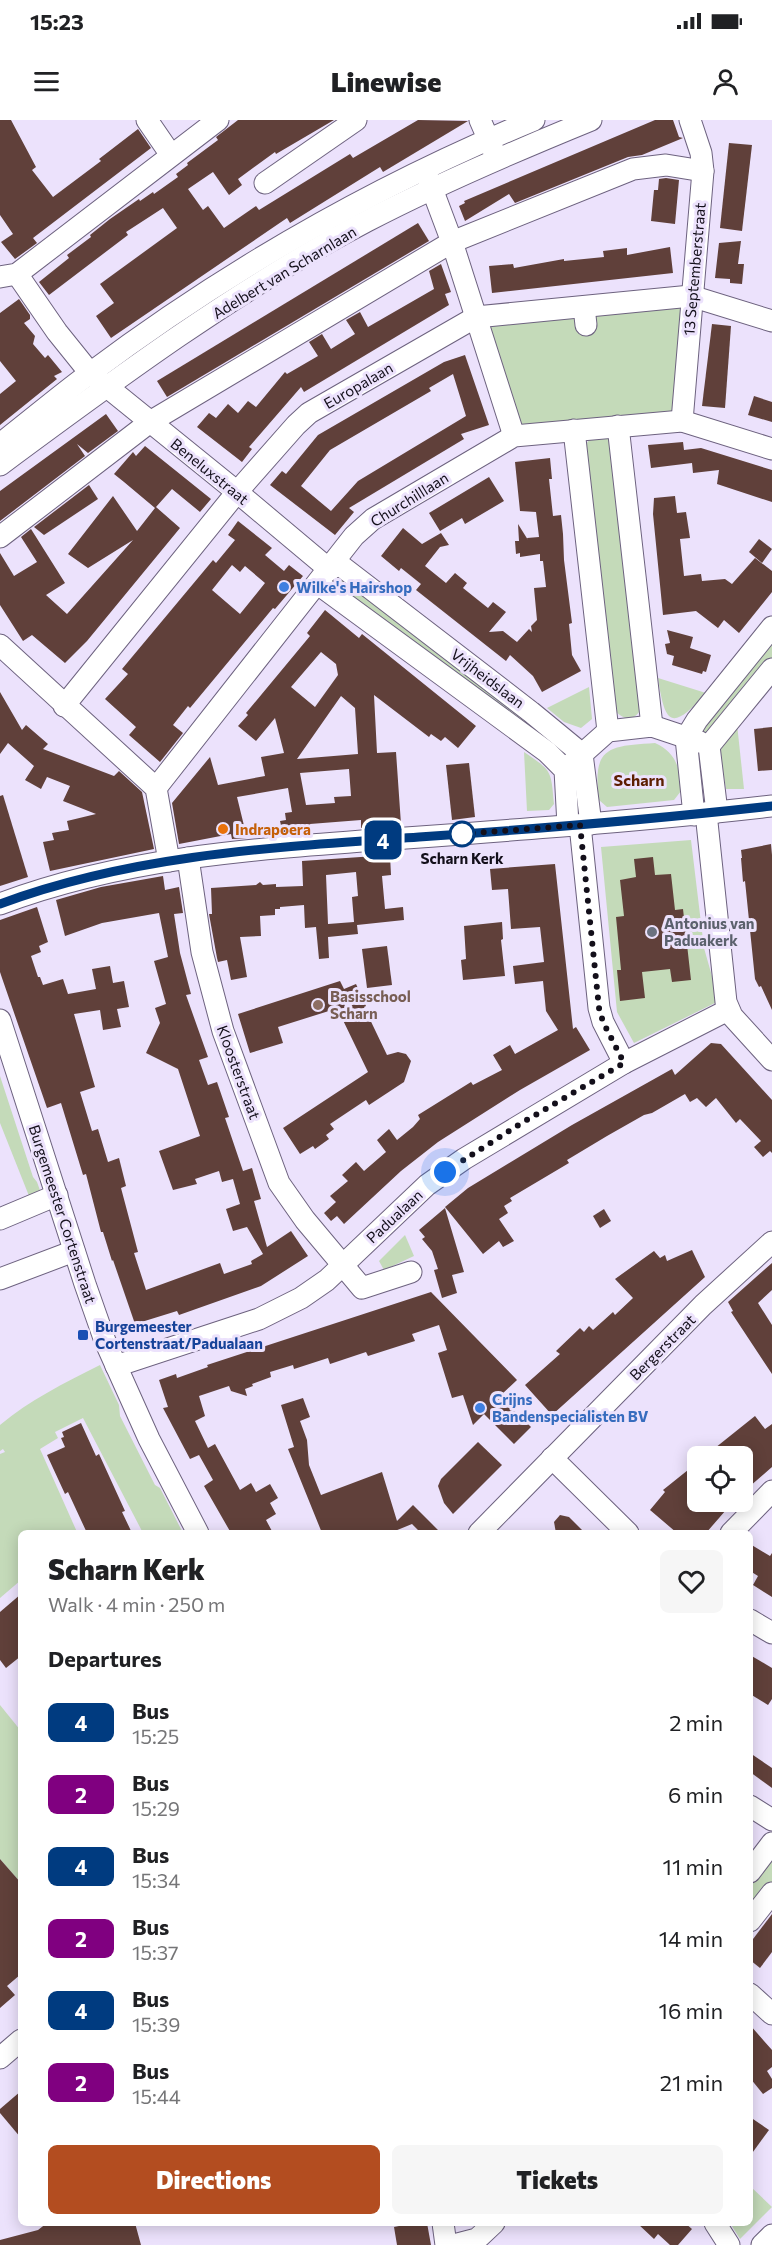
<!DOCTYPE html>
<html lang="en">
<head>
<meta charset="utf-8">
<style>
  body { margin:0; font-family:Commissioner,sans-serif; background:#f6f6f6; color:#202124; height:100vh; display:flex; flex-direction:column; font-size:22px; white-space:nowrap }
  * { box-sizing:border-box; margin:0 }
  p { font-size:20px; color:#757577 }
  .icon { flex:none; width:33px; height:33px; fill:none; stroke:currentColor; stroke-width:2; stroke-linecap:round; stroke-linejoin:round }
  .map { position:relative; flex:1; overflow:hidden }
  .details { position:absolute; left:18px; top:1410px; width:735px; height:696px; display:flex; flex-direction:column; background:#fff; border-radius:9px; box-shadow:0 3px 15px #0003 }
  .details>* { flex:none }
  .badge { padding:0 12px; border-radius:9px; font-size:21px; line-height:39px }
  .tools { position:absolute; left:687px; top:1326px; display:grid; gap:12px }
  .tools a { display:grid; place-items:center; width:66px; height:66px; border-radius:9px; background:#fff; box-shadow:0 3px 15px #0003; font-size:30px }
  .you { position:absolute; width:30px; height:30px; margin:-15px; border:4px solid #fff; border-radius:50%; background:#1a73e8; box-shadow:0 0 0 9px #1a73e833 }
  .map>.badge { position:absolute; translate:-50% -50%; box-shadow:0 0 0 3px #fff }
  h2 { padding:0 30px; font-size:22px; line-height:54px }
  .round { display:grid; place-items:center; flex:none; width:63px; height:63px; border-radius:9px; background:#f6f6f6 }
  .head { display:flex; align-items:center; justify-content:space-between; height:102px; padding:0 30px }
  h1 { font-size:28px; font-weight:800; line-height:45px }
  .button { display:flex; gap:12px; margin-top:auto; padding:12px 30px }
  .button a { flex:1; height:69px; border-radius:9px; background:#b34d20; color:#fff; font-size:24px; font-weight:800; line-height:69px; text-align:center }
  .button a+a { background:#f6f6f6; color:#202124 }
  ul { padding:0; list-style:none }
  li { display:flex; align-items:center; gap:18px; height:72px; padding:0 30px }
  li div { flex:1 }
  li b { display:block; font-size:22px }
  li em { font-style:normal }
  li .badge { min-width:66px; font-weight:700; text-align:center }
  .status { display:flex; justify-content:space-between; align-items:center; height:42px; padding:0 30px; background:#fff; direction:ltr }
  .status svg { height:16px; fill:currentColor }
  header { display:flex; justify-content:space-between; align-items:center; height:78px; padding:0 30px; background:#fff; font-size:27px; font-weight:800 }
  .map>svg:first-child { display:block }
</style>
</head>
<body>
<div class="status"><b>15:23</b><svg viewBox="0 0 49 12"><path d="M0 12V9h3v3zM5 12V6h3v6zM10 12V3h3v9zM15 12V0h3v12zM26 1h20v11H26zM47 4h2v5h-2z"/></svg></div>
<header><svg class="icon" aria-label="menu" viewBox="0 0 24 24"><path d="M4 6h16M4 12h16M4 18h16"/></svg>Linewise<svg class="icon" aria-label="person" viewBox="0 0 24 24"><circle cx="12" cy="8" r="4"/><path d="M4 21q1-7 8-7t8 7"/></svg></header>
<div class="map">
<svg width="772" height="2125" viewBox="0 0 772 2125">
  <rect width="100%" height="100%" fill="#ece2fc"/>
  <!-- green -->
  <g fill="#c4dab9">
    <path d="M688,178L680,298L516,312L481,200Z"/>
    <path d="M607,317L613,322L642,586C636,603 621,601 613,587L586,324L590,319Z"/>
    <path d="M337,447L567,633L560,640L325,463Z"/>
    <path d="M772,514V541L703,617L699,606Z"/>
    <path d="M658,558L706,573C672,611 665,606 658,558Z"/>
    <path d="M589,567L592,599L581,608L564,602L547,588Z"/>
    <path d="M737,604L744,669H726L720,633L722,626Z"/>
    <path d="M655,623C677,633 680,649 681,671L674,680L607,687L599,680C592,627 608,626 655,623Z"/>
    <path d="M524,632C552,651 551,650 554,684L549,690L527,691Z"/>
    <path d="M691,720L704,828L719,881L634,923L617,892L601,727Z"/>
    <path d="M0,956L33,1057L37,1062L42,1076L31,1081L0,1003Z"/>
    <path d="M405,1115L414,1136L384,1150L379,1141Z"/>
    <path d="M100,1245L119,1285L120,1296L155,1365L160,1368L183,1413H143L83,1298L55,1312L58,1318L40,1329L77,1412L21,1413V1460L0,1478V1334L5,1332L3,1329L0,1331V1305C30,1280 64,1263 100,1245Z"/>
    <path d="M0,1585L21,1611V1763L0,1739Z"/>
    <path d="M772,1730V1764L750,1792V1759Z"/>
    <path d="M750,2066L772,2087L740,2119L730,2103H750Z"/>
  </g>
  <!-- building -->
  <g fill="#60403a" fill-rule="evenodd">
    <path d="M0,0H11L36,47L32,50L53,77L101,41L99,39L138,9L151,28L33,118L37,123L15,139L1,122L13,114L0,95Z"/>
    <path d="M238,0H334L276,34L275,32L238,59L242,65L229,75L213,52L188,69L203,90L208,86L224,108L256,86L259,90L350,34L353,38L418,0L468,1L383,52L380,47L290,103L287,98L111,218L96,196L114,183L100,164L177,108L163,88L126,112L128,115L49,175L39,162L69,138L67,135L91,117L90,115L110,99L139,79L140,81L153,72L154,74L178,57L176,54L188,45L187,43L218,20L216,17Z"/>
    <path d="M655,0H673L679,17L683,18L642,35L628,37L515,83L509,74L465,101L459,86L465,83L464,81Z"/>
    <path d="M729,23L752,25L742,111L720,108Z"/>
    <path d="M666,58L679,60L675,104L651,101L654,70H658L659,59Z"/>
    <path d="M418,103L429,121L167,277L157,261Z"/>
    <path d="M741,121L738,144H744L742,164L730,163V159L715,158L719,123Z"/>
    <path d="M670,127L673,153L492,173L489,146L513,144L514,148L564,139V141L604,137L603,131L627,128V135Z"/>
    <path d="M441,144L451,172L445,174L449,185L304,272L301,267L249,327L252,329L242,342L197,307L209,293L216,298L228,284L238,293L248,281L256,287L285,252L287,254L318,236L309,222L322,214L331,229L355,214L346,200L360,192L368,207L434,169L429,151Z"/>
    <path d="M19,179L30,195V199L24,203L35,216L33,224L45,238L48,235L62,252L54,256L57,259L0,305V274L16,261L0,241V193Z"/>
    <path d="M712,204L731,206L725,288L702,286Z"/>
    <path d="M465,235L489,305L461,314L464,319L349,388L354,392L335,415L270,365L282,351L286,354L318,315L444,242ZM453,254L466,296L358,361L331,391L301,366L330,330L431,271L429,268Z"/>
    <path d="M754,276L772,282V302L748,295Z"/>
    <path d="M106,294L118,311L88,333L77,324L85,336L0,401V371Z"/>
    <path d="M683,322L684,330L701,328L772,350V382L717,364L719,350L693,353L692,343L651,348L648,325Z"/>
    <path d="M145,326L211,379L200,392L172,369L156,387L180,408L87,521L65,543L32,515L23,521L0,485V433L14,456L37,442L21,417L31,409L65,463L46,475L67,494L133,420L88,448L68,434L113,376L137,411L155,388L124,362L125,361L124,362L114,354L133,332L136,336Z"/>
    <path d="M550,338L552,359H549L553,396L561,395L563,414L564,440L572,503L569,504L572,535L581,551L542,572L533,556L510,535L506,541L416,470L421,464L401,448L399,451L381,436L403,408L422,424L441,413L449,425L440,427L425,446L446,463L455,453L467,463L463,468L488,488L493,482L506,492L489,512L503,511L517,522L529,509L532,512L531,506L537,500L534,468L546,467L543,441H540V434L520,437V433L516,434L515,421H519L518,404L528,420L527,418L539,417L536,392L520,391L515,342Z"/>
    <path d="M489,357L504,381L465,404L462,398L440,411L429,393Z"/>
    <path d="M89,365L98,379L44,415L34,407Z"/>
    <path d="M675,376L677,393L686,392L690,418L680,419L684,456L701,454L702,461L725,459L732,464L755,438L772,451V472L739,513L724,500L718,508L696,491L663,495L653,394L654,378Z"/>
    <path d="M238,401L272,428L265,435L284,451L289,445L303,456L275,489L273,488L190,588L188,586L173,605L183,613L160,642L129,615L136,607L105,579L128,554L122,549L213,440L216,443L235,420L228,415ZM232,445L240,452L245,446L265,463L240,494L212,470Z"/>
    <path d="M759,419L772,429L762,443L749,432Z"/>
    <path d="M325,490L359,518L362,514L476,606L458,628L445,617L441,621L431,614L429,617L374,575L377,633L396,632L401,704L361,708V700L310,704L311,709L283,714L280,701L286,700L285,693L292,692L288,668L237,677L247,718L232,719L231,714L179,724L172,683L210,637L218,665L265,656L261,637L284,633L275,598L256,621L238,606L248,595L246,593L310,516L307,513ZM321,532L336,544L338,555L315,587L291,567ZM341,576L355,588L358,634L297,639ZM349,649L351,676L334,677L335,683L306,685L300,653Z"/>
    <path d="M667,510L693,517L690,528L711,535L706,552L703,551L702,554L672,545L674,536L667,534L665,524L670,523Z"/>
    <path d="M0,572L22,610L26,605L48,624L43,629L114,656L119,651L142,672L154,729L50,751L43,722L54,720L52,713L69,710L67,701L96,694L63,681L70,666L47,657L41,669L25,660L34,646L8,623L0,634Z"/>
    <path d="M772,607V650L758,651L754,609Z"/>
    <path d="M469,643L475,697L452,700L446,645Z"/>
    <path d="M3,675L28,757L0,766V676Z"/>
    <path d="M771,724L772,735V890L761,866L759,867L755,859L745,761L743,762L741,738H742L741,730Z"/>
    <path d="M390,735L391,755L382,756L385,789L403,787L404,800L357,805L358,814L328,817L329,838L319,839L316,807L305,808L304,785L280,787V789H275V795L260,796L261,816L240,817L247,857L231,860L227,840L218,842L217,838L209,794H212L211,768L256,765L260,762L263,765L276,764V767L303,766L302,741ZM356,752L358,776L352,777L354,802L328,804L326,755Z"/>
    <path d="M653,737L655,755L671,754L675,790L683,789L691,860L672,862L670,849L642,852L645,878L620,881L617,850H621L616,797L624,796L620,760L636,757L634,739Z"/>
    <path d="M555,744L573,909L576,907L590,930L520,970L438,1022L401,1051L344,1104L337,1096L331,1101L324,1093L336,1082L330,1076L348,1061L342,1055L356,1042L364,1051L386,1032L377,1020L389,1009L397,1020L413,1007L420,999L418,995L471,962L473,965L502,950L493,935L510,925L515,934L558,910L546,891L543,861L515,864L513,846L544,842L540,807L511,809L508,769L492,770L490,749Z"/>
    <path d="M163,756L165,770L179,767L183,793L174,794L180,833L191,874L186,875L208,937L199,940L208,965L217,962L229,997L225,998L243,1051L252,1048L261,1079L254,1081L267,1127L291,1111L308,1136L261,1166L179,1195L177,1191L135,1204L113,1140L112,1141L103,1112H101L86,1054L83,1055L61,983L47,988L2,858L0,852V800L37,787L48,822L39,826L41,832L31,836L38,857H40L43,865L63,859L68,874L96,869L92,849L110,846L113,863L124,861L129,887L117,889L121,907L103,910L100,890L74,894L95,967L80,972L92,1011L98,1009L108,1042L119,1038L126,1066L121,1068L138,1132L134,1133L146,1170L220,1143L224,1154L252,1144L251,1141L263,1134L247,1107L233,1111L226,1089L240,1084L233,1059L222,1062L219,1051L195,1059L197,1064L173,1070L159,1031L200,1016L178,949L146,933L160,903L155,888L166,884L154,841L168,837L159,793L102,803L65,816L56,780L101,767Z"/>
    <path d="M502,802L503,819L501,820L505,856L463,860L461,840L466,839L464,806Z"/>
    <path d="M387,826L392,865L367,868L362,829Z"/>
    <path d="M340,861L344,869L356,864L366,886L364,887L387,935L398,932L406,934L411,941L404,962L369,985L366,980L330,1004L334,1009L326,1015L329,1019L315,1029L313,1026L300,1034L283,1008L368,952L340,894L335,896L332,890L278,907L283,923L250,933L238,894Z"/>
    <path d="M711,923L721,924L772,980V1033L770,1031L763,1037L754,1027L761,1021L740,999L736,1003L716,978L706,987L697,978L690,982L685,974L652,993L644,995L607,1016L567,1040L569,1043L510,1078L512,1081L504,1086L508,1093L499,1099L514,1121L503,1127L499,1121L483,1134L445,1087L468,1068L572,1005L672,949L675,955Z"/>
    <path d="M445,1088L464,1152L452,1155L457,1173L442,1178L434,1150L438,1149L432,1131L422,1119L425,1117L419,1110Z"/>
    <path d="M604,1089L611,1101L600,1108L593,1096Z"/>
    <path d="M692,1130L705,1157L552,1295L525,1265L560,1234L556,1231L580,1208L584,1212L589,1206L593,1210L613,1192L615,1195L633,1178L615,1159L654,1131L660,1138L665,1135L667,1141Z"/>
    <path d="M772,1143V1170L758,1183L772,1205V1254L731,1192L733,1191L728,1182Z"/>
    <path d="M431,1172L517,1260L500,1276L531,1307L514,1324L484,1294L473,1305L463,1275L452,1278L438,1233L447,1230L439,1205L412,1214L415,1221L368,1236L366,1232L330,1244L328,1238L294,1249L293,1245L270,1252L271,1257L252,1264L253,1266L245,1269L247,1276L231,1271L229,1266L199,1276L205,1296L195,1301L208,1328L215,1324L240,1370L251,1363L256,1372L270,1364L278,1378L270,1383L276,1394L266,1400L273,1413H231L204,1366L213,1360L199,1335L190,1339L163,1288L168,1287L159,1260L176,1254L177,1258L208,1247L207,1245Z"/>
    <path d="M303,1278L310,1297L300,1301L307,1320L309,1345L321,1375L382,1352L397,1401L413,1385L441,1413H421L412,1404L390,1413H322L288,1329L294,1327L281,1285Z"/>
    <path d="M755,1296L765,1309L772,1304V1347L742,1373V1336H705Z"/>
    <path d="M81,1303L96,1336L99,1334L125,1391L122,1392L132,1413H87L68,1372L65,1374L47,1335L65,1327L61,1318L64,1317L62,1312Z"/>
    <path d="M478,1322L502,1345L453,1394L444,1383L438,1366L441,1359Z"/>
    <path d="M698,1342V1382H717L726,1390L706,1413H677L650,1390L665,1372L663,1370Z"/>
    <path d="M560,1395L569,1397L585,1413H556L554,1402Z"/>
    <path d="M750,1424L770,1436L772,1433V1477L753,1465L758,1456L750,1451Z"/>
    <path d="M21,1474V1536L6,1548L0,1540V1492Z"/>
    <path d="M750,1535L772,1548V1579L768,1585L750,1574Z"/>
    <path d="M750,1633L772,1648V1668L750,1652Z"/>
    <path d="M0,1739L21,1763V1854L7,1866L15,1875L0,1888Z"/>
    <path d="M772,1794V1832L760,1848L750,1840V1823Z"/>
    <path d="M750,1905L772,1930V1947L767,1951L772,1959V1968L763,1974L750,1958Z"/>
    <path d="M21,1971V2018L0,1993V1989Z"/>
    <path d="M750,1997L769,2010L750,2036Z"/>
    <path d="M47,2103H135L141,2125H0V2120L38,2110Z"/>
    <path d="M399,2103H427L431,2125H397L394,2107L399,2106Z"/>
    <path d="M637,2103H685L692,2109L678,2125H670L658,2114L654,2119Z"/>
  </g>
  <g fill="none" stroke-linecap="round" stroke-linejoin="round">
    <!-- minor casing -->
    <g stroke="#6d627f" stroke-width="23">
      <g id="minor">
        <path d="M147,0L171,35"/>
        <path d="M480,0L494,32"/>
        <path d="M428,58L452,122L514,316"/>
        <path d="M265,63L356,0"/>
        <path d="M17,154L57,212L90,253L237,372L330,450"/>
        <path d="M0,157L17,154L218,0"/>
        <path d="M584,187L586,205"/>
        <path d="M682,301L703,51L701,33L690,0"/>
        <path d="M618,306L652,606"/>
        <path d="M574,310L608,611"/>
        <path d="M0,324C30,301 59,276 89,254C226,151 377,65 534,0"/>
        <path d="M0,345C116,259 239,168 367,101C440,63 515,31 591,0"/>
        <path d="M0,417L150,302L452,122L633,49L666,45L703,51"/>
        <path d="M336,442L531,592L582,634L591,704"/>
        <path d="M318,464L547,632L565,650L568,705"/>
        <path d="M0,525L156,668L169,741"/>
        <path d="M64,586L237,372L296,305L309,293L476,197L691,176L772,201"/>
        <path d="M572,643L608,611L652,606L700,622"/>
        <path d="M156,668L354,416L373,399L514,316L682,301L772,329"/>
        <path d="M717,692L709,626L772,549"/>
        <path d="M706,693L726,882L732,896L772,940"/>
        <path d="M694,695L686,618L697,600L772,507"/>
        <path d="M580,705L599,888L603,902L624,943"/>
        <path d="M188,738L202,832L223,911L279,1063L305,1100L362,1168L411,1152"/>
        <path d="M0,784C129,735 269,728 406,718C528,709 650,700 772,686"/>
        <path d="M0,900L85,1164L105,1221L149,1319L198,1413"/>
        <path d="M0,1099L57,1075"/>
        <path d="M0,1159L74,1131"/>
        <path d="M116,1246L259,1199L301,1178L327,1160L427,1065L464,1039L624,943L728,890"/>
        <path d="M552,1338L628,1413"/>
        <path d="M479,1413L703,1185L772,1122"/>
        <path d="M731,1413L772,1371"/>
        <path d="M750,1500L772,1513"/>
        <path d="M750,1686L772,1700"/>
        <path d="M750,1752L772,1723"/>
        <path d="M750,1801L772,1773"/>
        <path d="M750,1874L772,1894"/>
        <path d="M0,1938L21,1920"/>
        <path d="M443,2103L446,2125"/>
        <path d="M715,2103L729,2125"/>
        <path d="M454,2125L477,2119L494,2103"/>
        <path d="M762,2125L772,2115"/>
      </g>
    </g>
    <!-- minor -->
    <use href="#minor" stroke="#fff" stroke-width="21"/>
  </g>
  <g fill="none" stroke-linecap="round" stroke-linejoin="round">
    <!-- line casing -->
    <g stroke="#fff" stroke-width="14">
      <path id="line" d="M0,784C134,734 278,727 419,717C537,709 655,699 772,686"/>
    </g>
    <!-- line -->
    <use href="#line" stroke="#003b80" stroke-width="9"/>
    <!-- walk -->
    <path stroke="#130f1a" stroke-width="6" stroke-dasharray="0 10.8" d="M445,1052L520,1004L624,943L603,902L599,888L580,705L462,714"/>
  </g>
  <!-- markers -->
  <g fill="#3f7fe0" stroke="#ece2fc" stroke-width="2">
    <circle cx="284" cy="467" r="6"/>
    <circle cx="480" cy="1288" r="6"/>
  </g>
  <circle fill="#e8710a" stroke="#ece2fc" stroke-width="2" cx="223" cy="709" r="6"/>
  <circle fill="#fff" stroke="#003b80" stroke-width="3" cx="462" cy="714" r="12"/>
  <circle fill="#6b7280" stroke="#ece2fc" stroke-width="2" cx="652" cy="812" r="6"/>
  <circle fill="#8d6e63" stroke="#ece2fc" stroke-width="2" cx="318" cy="885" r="6"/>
  <rect fill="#1a4fb4" stroke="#ece2fc" stroke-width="2" x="77" y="1209" width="12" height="12" rx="3"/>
  <g text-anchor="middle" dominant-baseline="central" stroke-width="6" stroke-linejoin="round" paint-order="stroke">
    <!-- street labels -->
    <g font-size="15" fill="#130f1a" stroke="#ece2fc">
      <text transform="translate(694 149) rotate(-85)">13 Septemberstraat</text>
      <text transform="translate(284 152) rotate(-31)">Adelbert van Scharnlaan</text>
      <text transform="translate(358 265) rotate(-30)">Europalaan</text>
      <text transform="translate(210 351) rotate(39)">Beneluxstraat</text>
      <text transform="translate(409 379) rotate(-32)">Churchilllaan</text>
      <text transform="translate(488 558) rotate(37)">Vrijheidslaan</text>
      <text transform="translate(239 952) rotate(70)">Kloosterstraat</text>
      <text transform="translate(63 1094) rotate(72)">Burgemeester Cortenstraat</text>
      <text transform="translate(394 1096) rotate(-43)">Padualaan</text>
      <text transform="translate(662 1227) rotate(-45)">Bergerstraat</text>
    </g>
    <!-- shop labels -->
    <g font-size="15" font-weight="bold" fill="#366cbe" stroke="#ece2fc" text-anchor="start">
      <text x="296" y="467">Wilke's Hairshop</text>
      <text x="492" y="1279">Crijns<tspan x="492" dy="17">Bandenspecialisten BV</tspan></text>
    </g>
    <!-- food labels -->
    <g font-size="15" font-weight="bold" fill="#c56008" stroke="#ece2fc" text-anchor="start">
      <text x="235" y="709">Indrapoera</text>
    </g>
    <!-- stop labels -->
    <g font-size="15" font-weight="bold" fill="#130f1a" stroke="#ece2fc">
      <text x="462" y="738">Scharn Kerk</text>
    </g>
    <!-- worship labels -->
    <g font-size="15" font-weight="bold" fill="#5b616d" stroke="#ece2fc" text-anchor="start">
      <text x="664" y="803">Antonius van<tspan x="664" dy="17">Paduakerk</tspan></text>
    </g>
    <!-- education labels -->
    <g font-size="15" font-weight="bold" fill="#785e54" stroke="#ece2fc" text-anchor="start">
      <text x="330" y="876">Basisschool<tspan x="330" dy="17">Scharn</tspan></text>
    </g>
    <!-- transit labels -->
    <g font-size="15" font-weight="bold" fill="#164399" stroke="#ece2fc" text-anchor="start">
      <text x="95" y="1206">Burgemeester<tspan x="95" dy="17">Cortenstraat/Padualaan</tspan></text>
    </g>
    <!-- neighbourhood labels -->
    <g font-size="16" font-weight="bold" fill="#5c1d00" stroke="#ece2fc">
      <text x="639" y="659">Scharn</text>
    </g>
  </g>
</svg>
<div class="tools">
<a><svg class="icon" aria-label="locate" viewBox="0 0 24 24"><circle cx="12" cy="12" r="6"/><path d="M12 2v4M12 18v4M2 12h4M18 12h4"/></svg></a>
</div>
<div class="you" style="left:445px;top:1052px"></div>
<b class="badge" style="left:383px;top:720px;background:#003b80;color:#fff">4</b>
<section class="details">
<div class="head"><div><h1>Scharn Kerk</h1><p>Walk · 4 min · 250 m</p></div><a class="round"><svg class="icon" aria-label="heart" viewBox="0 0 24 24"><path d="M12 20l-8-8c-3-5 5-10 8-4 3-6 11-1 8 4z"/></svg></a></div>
<h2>Departures</h2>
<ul>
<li><span class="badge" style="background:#003b80;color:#fff">4</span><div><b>Bus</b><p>15:25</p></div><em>2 min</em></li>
<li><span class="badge" style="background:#800080;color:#fff">2</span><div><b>Bus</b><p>15:29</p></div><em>6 min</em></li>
<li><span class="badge" style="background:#003b80;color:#fff">4</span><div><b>Bus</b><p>15:34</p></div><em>11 min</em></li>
<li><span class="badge" style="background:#800080;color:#fff">2</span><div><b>Bus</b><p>15:37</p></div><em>14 min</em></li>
<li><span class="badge" style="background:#003b80;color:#fff">4</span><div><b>Bus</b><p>15:39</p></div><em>16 min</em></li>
<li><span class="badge" style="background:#800080;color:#fff">2</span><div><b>Bus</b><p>15:44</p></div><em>21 min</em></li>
</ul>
<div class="button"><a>Directions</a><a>Tickets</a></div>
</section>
</div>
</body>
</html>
